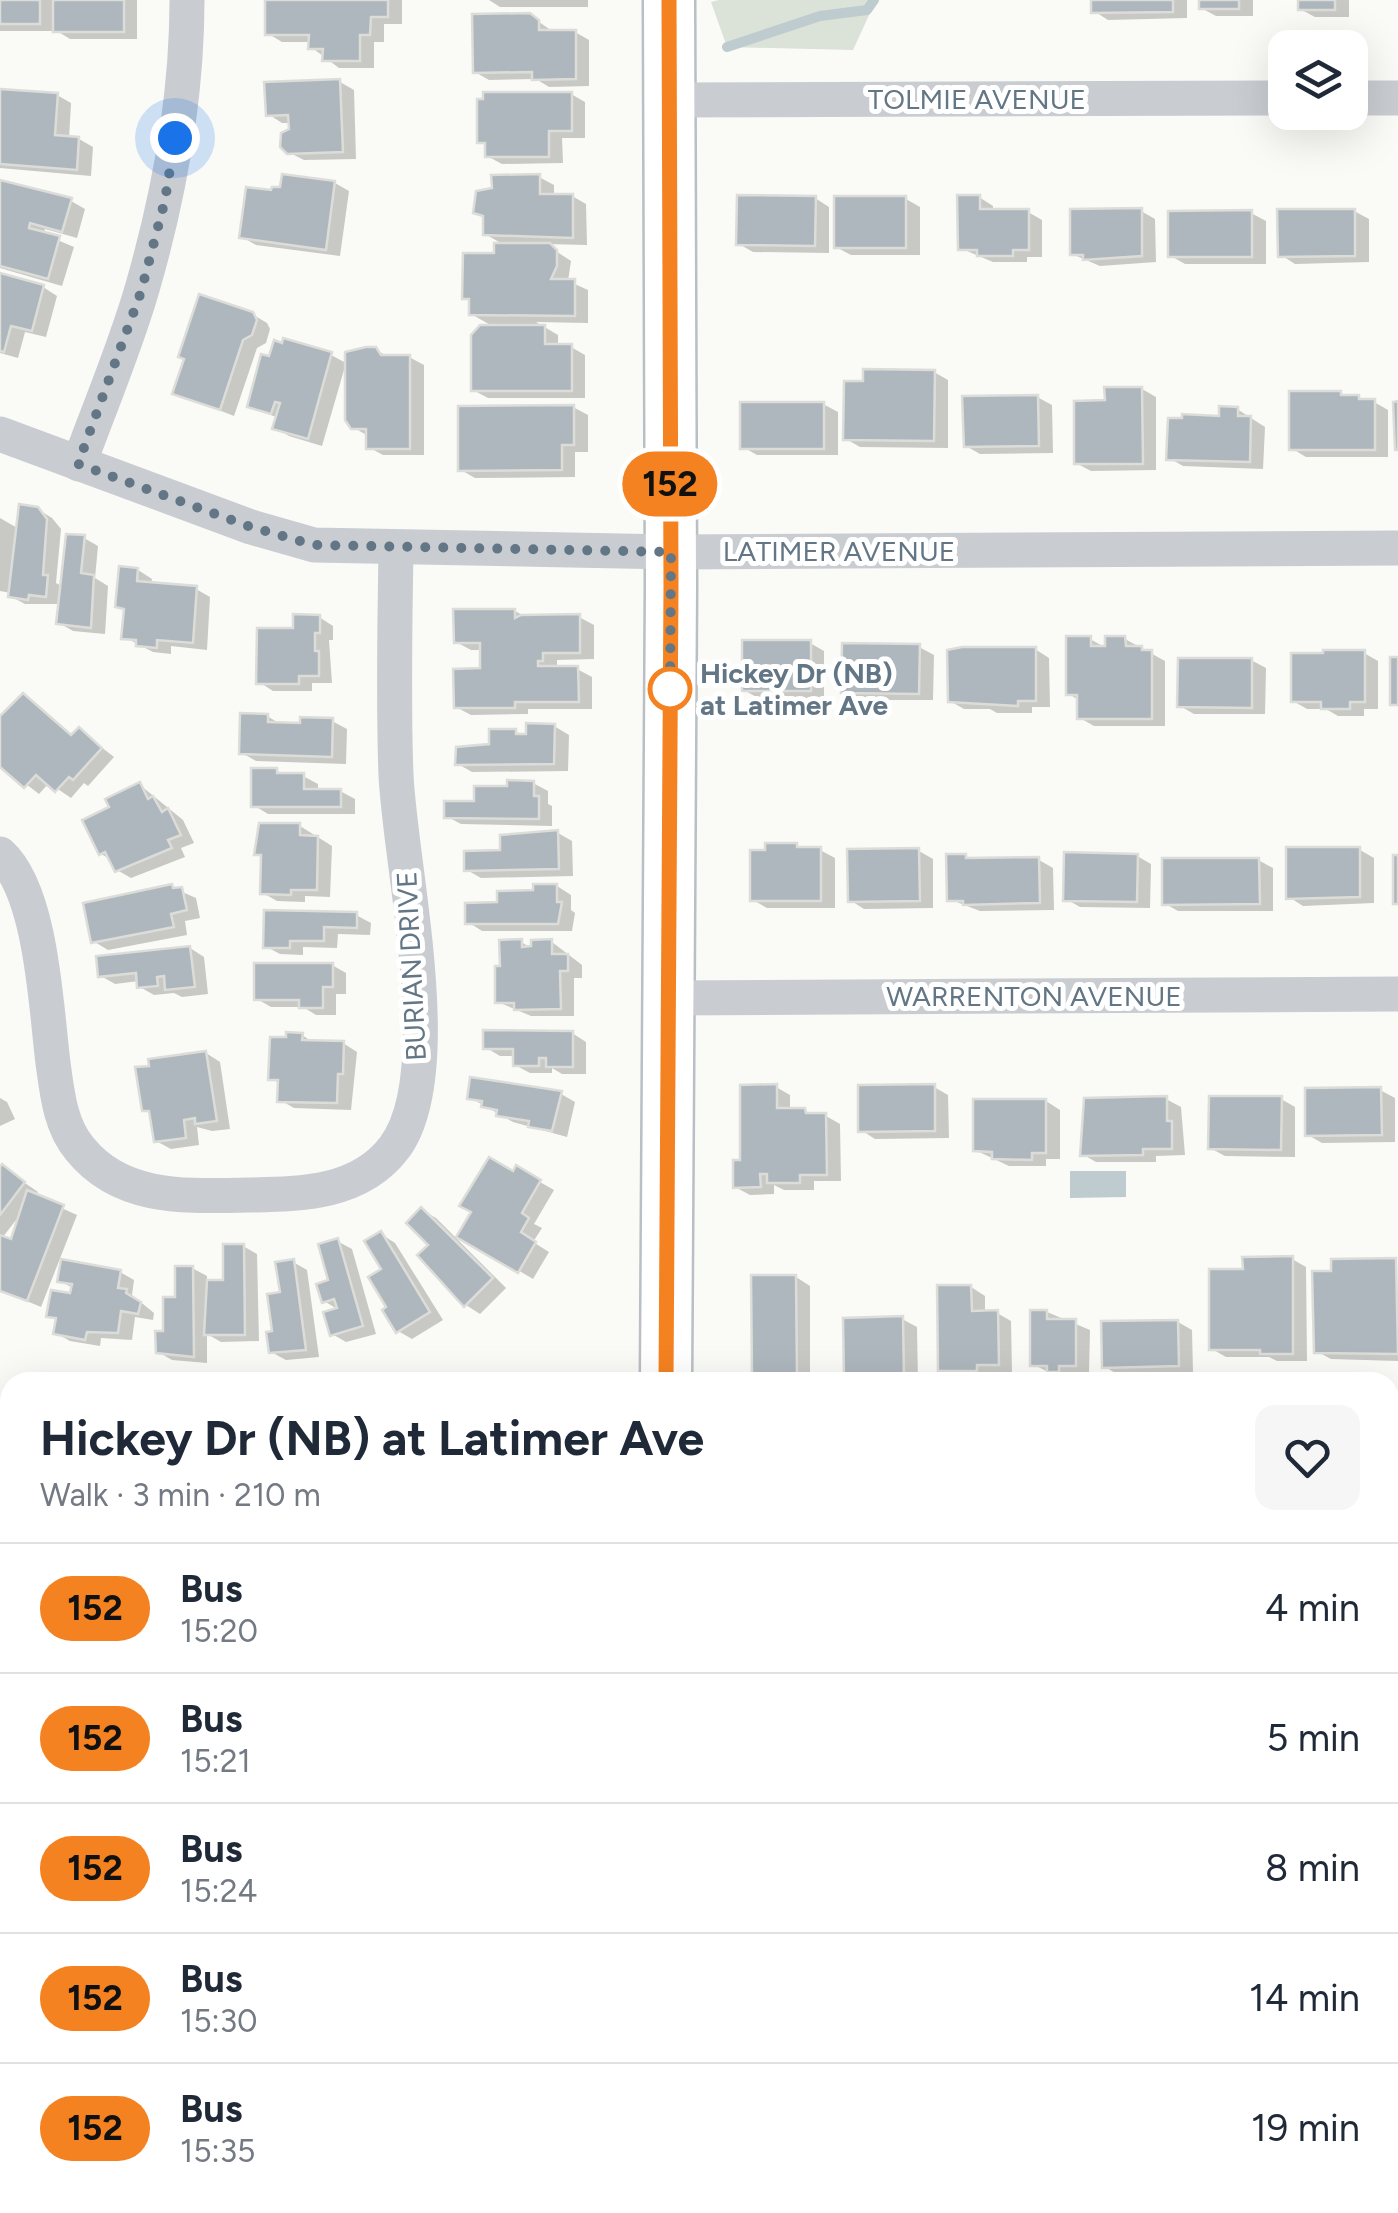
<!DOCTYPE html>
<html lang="en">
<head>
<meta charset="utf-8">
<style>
  body { margin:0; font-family:Figtree,sans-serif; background:#f6f6f7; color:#1f2937; height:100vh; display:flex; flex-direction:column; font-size:38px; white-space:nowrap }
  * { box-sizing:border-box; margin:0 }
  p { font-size:32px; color:#747a83 }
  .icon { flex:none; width:55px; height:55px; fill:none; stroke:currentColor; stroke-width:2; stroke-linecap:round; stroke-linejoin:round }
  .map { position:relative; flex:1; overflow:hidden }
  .panel { position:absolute; left:0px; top:1372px; width:1400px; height:842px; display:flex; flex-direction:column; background:#fff; border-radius:30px 30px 0 0; box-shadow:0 10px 40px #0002 }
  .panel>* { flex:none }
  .badge { padding:0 20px; border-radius:32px; font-size:35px; line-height:65px }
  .tools { position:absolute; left:1268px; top:30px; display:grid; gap:20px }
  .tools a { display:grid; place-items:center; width:100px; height:100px; border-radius:20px; background:#fff; box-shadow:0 10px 40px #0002; font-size:50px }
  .you { position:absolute; width:50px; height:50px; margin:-25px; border:8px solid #fff; border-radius:50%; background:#1a73e8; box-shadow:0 0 0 15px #1a73e833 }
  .map>.badge { position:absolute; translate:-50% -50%; box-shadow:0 0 0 5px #fff }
  .round { display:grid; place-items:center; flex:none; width:105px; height:105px; border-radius:20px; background:#f6f6f7 }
  .head { display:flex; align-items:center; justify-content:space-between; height:170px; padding:0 40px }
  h1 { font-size:48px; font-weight:700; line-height:75px }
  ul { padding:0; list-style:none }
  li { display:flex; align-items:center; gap:30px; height:130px; padding:0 40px; border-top:2px solid #e0e1e3 }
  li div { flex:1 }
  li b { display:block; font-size:38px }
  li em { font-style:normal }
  li .badge { min-width:110px; font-weight:700; text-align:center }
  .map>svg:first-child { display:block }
</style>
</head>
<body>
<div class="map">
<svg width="1398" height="2213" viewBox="0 0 1398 2213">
  <rect width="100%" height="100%" fill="#fafaf7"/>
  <!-- green -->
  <g fill="#dbe2d8">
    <path d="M719,0H876L853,50L727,47L711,2Z"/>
    <path d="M0,1941H10V2205H625V2213H0Z"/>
  </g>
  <!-- water -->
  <path fill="#becbcf" d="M1070,1171H1126V1197L1070,1198Z"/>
  <!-- shadow -->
  <g fill="#0003" fill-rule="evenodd">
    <path d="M0,0H137V39H70L57,31H0Z"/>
    <path d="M268,0H402V24H384V42H374V68H339L311,47V42H282L267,33Z"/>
    <path d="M489,0H588V7H500Z"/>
    <path d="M1093,0H1187V18L1108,20L1094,11Z"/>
    <path d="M1201,0H1253V16H1216L1201,8Z"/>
    <path d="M1300,0H1349V17H1315L1300,9Z"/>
    <path d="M529,15L552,31L575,32L589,40V86L549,87L536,79L489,80L475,72Z"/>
    <path d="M340,82L354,90L356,159L304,160L288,152L291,123H282L268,114Z"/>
    <path d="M0,91L57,95L71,103L69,139H79L93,147L91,176L0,168Z"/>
    <path d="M571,94L585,102V138H562L563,163L502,164L487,156V146L480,142Z"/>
    <path d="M539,177L554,185V196H572L586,204L587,245L545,244L571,261L568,281L588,290V323L536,322L558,335V347H571L585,355V398H488L473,390L494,327L471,314V301L465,298L506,246L485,234Z"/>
    <path d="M0,182L71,201L85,209L77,238L45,229L43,234L74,247L62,286L0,268Z"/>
    <path d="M335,183L349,191L340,256L256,245L242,237L273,193Z"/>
    <path d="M979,197L993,206V212H1028L1042,220V257H1027V262H993L960,248Z"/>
    <path d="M815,198L829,207V253L753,252L739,244Z"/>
    <path d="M906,199L920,207V255H851L836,247Z"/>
    <path d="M1141,211L1155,219L1156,262L1100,266L1072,254Z"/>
    <path d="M1354,211L1369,219V262L1295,264L1281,255Z"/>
    <path d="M1251,213L1266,221V264H1185L1171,256Z"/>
    <path d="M0,276L43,287L57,296L46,337L25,332L18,358L0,353Z"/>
    <path d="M252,314L267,323L270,329L266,343L257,348L234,416L175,393Z"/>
    <path d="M285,342L331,355L346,363L322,446L289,436L275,428L278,418L250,406L271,359Z"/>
    <path d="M376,350L389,357H409L424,365V455H383L368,447V436L353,427Z"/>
    <path d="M934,372L948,380V448L860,447L846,439Z"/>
    <path d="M1142,389L1156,397V470L1091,471L1076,463L1107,403Z"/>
    <path d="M1340,393L1349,398L1374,402L1388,410V457H1306L1291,448Z"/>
    <path d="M1037,397L1052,405L1053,453L980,454L966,446Z"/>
    <path d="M823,404L838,412V455H757L743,447Z"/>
    <path d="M573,407L588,415V452H575V477L475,478L461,470Z"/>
    <path d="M1237,409L1265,427L1263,469L1183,466L1169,458Z"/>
    <path d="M37,509L52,518L61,529L56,583L63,587L84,538L98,546L95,578L108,586L105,634L73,631L59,623L61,604H25L10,596L11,593L0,591V518L19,529Z"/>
    <path d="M138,570L152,579L151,585L196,589L210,597L207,650L171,646V654L153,652L124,637L126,611L117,606Z"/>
    <path d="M515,611L526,617H579L594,625V659L557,660V669H577L592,677V709H528V714L471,715L456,707L482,671V650H471L456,642Z"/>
    <path d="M319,617L333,626V640H329L332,683H312V691H273L259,682L295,630Z"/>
    <path d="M1090,639L1108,649L1125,639L1165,661V726H1094L1080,718V701L1069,694Z"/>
    <path d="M810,643L824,651V698H758L744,690Z"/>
    <path d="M919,647L934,655L933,700H858L844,692Z"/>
    <path d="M1035,649L1049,658L1050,707H1032V713H997L990,709H964L950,701Z"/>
    <path d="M1364,653L1378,661V709H1364V716H1338L1326,709H1307L1293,701Z"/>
    <path d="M1251,660L1266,668L1265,714H1194L1180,706Z"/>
    <path d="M23,696L37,704L73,736L79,730L114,757L88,786L84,783L71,798L49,783L39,794L0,764V719Z"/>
    <path d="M267,716L282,725L332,721L347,729L346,764L256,761L242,753Z"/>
    <path d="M554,726L569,735L568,771L472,772L458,764L515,732L524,737Z"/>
    <path d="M276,770L285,776H303L318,784V791H340L355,799V814H268L253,805Z"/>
    <path d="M533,783L548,791V804L552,806V826L461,824L446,816L510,788Z"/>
    <path d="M140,785L183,820L194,843L181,848L185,857L131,878L117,870L112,860L101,854L112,808Z"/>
    <path d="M300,826L332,846L330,897L305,896V902L277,901L263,893V857L257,853Z"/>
    <path d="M558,833L572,841L573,876L481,878L467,870Z"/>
    <path d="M797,845L805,850H820L835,858V908H767L753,900Z"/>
    <path d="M1360,850L1374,858V903L1303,906L1289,897Z"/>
    <path d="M919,851L933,859V908L864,909L850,900Z"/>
    <path d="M1137,856L1151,864L1150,908L1080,907L1066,899Z"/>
    <path d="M965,857L972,861L1039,860L1053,868L1054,910L980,911L949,899Z"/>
    <path d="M1258,860L1273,868V911H1178L1164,903Z"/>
    <path d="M557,886L571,895V910L575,913L572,931H482L468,922L499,905Z"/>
    <path d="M171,887L196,898L200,918L185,921L187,935L108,950L93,941Z"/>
    <path d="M356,915L371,923L370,935L338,934L337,948L303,947V955L280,954L265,946Z"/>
    <path d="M521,942L533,949L552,942L582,965V978H574V1016H531L498,1002L502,969Z"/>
    <path d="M190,948L204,957L208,994L182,997L174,993L154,995L140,987L139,981L115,984L101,976Z"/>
    <path d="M332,965L346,973V994H336V1015H316L303,1007H271L257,999Z"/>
    <path d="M572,1033L586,1042V1074H562L552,1068V1073H530L515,1065V1056H500L485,1047Z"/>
    <path d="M302,1035L314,1043H343L357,1052L351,1110L294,1108L280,1100V1084L271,1078Z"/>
    <path d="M206,1053L220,1062L230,1129L212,1131L197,1127L199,1145L171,1149L156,1141L151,1114L144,1110Z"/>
    <path d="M776,1087L790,1095V1111L826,1116L840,1124L841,1181H814V1190H784L774,1185V1194L750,1195L735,1187Z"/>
    <path d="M934,1087L948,1095L949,1138L875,1139L861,1130Z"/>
    <path d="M1380,1090L1395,1098V1142L1322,1143L1308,1135Z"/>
    <path d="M561,1094L575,1102L567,1137L513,1122L469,1097Z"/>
    <path d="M0,1098L7,1102L15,1119L0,1126Z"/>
    <path d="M1166,1099L1181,1107L1185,1155L1156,1156V1162H1096L1082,1154Z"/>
    <path d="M1281,1099L1295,1107V1157L1225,1156L1210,1148Z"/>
    <path d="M1046,1101L1060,1110V1159H1046V1166H1009L975,1150Z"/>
    <path d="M3,1168L38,1192L35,1196L77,1215L41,1307L0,1290V1171ZM20,1215L12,1242L2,1238Z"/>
    <path d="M517,1169L554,1190L534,1224L542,1228L533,1242L549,1252L533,1279L460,1236Z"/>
    <path d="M422,1210L436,1218L506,1288L480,1314L466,1305L431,1245Z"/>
    <path d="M381,1234L395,1243L443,1320L412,1339L398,1331L390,1308Z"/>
    <path d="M337,1241L352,1249L376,1334L346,1342L332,1334L339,1310L324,1301L331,1282Z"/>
    <path d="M243,1246L257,1254L259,1341L221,1342L207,1334V1363L172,1360L158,1352L192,1268L207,1276V1283H226Z"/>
    <path d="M1292,1259L1306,1267L1307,1361H1277L1269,1357H1226L1212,1349L1245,1272Z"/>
    <path d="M1396,1260L1398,1361L1331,1359L1316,1351Z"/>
    <path d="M293,1262L307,1270L319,1357L286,1360L271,1352Z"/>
    <path d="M120,1272L134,1280L132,1295L154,1313L153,1320L135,1317L132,1340L101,1338L100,1346L70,1341L56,1333L58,1321L49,1315L72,1296L73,1288L60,1281Z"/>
    <path d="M796,1277L810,1286V1382H768L754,1374Z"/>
    <path d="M971,1287L985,1296V1313H997L1011,1321L1012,1372H990V1378H955L940,1370Z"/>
    <path d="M1047,1312L1090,1330L1089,1373H1072V1379H1063L1032,1364Z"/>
    <path d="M902,1319L917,1327L918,1382H853L847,1379Z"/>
    <path d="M1178,1322L1192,1330L1193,1373L1119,1375L1105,1367Z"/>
    <path d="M1390,1587L1398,1591V1664H1390Z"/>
    <path d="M1390,1821L1398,1825V1909H1390Z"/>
    <rect x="751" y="2205" width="101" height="8"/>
    <path d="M1271,2205H1357V2213H1280Z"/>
  </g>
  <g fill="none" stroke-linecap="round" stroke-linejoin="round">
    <!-- stream -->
    <g stroke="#becbcf" stroke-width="10">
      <path d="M727,47L820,16L867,10L874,0"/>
      <path d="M185,2213L188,2205"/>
    </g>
  </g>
  <!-- building -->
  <g fill="#adb7bd" stroke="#dcdcd9" stroke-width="2.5">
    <rect x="0" y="0" width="40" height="24"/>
    <rect x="53" y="0" width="71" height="32"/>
    <path d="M265,0H388V17H371L370,35H360V61H322L323,49H308L309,35H265Z"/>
    <path d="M1091,0H1173V12L1091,13Z"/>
    <rect x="1199" y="0" width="40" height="9"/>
    <rect x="1298" y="0" width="37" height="10"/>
    <path d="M530,13L539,20V30H576V79L532,80V72L473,73L472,14Z"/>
    <path d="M340,79L343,152L287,154L280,147L281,133L289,129L288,115L266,116L264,82Z"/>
    <path d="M0,89L58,93L55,135L79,137L77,170L0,164Z"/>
    <path d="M483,92H572V131H549V157H485V143H477V99H483Z"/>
    <path d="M282,174L335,181L326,250L239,238L246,187L271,190L272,187H280Z"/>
    <path d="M540,174V194H573V238L483,235V216L473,213L476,191L492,188L491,175Z"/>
    <path d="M0,180L72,198L62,232L30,223L29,228L60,236L48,279L0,266Z"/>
    <path d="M737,195L816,196L815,246L736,245Z"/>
    <path d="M957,195H980V209H1029V250H1013V256H977V250H958Z"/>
    <rect x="834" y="196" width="72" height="52"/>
    <path d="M1142,208V256L1083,260V255H1070V209Z"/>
    <path d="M1277,209H1355V256L1278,257Z"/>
    <path d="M1252,210V257H1168V211Z"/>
    <path d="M494,243H550L557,250V266L551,279H575V316L469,315V299H462L463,253H494Z"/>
    <path d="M0,273L44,285L32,331L11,326L4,352L0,351Z"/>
    <path d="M199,294L253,312L257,320L252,335L243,340L220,410L172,394L184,359L178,357Z"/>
    <path d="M480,325H545V344H572V391H471V335Z"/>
    <path d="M283,338L332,352L308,439L272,429L280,403L275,402L271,414L247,407L261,354L269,356L274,340L282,343Z"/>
    <path d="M366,347H376L381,355H410V449H366V429H351L345,420V352Z"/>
    <path d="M863,369L935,370L934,441L843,440L844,381H863Z"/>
    <path d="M1104,387H1142L1143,464H1074V401L1105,400Z"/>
    <path d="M1289,391H1341V395H1359V399H1375V450H1289Z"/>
    <path d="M1038,395L1039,446L964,447L962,396Z"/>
    <path d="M1398,401V450H1395L1393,402Z"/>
    <rect x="740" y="402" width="84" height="47"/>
    <path d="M574,405V445H562V470L458,471V406Z"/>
    <path d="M1219,406L1238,407V416H1251L1250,462L1166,460L1168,418H1182V414L1219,416Z"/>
    <path d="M19,504L38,507L47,519L43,575H48L46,597L29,595L28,600L8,597Z"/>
    <path d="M66,534L85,535L81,573L94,575L91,628L56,624Z"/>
    <path d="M119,566L138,568L137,581L197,586L193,643L157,640V648L136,646V640L121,639L124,609L115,607Z"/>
    <path d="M453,609H515V618L521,615L580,614V653H543V661H538V666H578L579,702H515V708H454L453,669L480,668V643H454Z"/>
    <path d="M293,614L320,615V633H315V651H319V676H299V684H256L257,628H293Z"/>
    <path d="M1066,636H1091V646H1105V636H1125L1126,646H1142V650H1152V719H1077V695H1066Z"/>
    <rect x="742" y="640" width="69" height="51"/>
    <path d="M842,643L920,644L919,694L841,693Z"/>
    <path d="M962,647H1036V701H1018V706L948,702L947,650Z"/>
    <path d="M1323,650H1365V702H1350V709H1321V702H1291V653H1323Z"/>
    <rect x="1390" y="657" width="8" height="48"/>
    <path d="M1178,658H1252V708L1177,707Z"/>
    <path d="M23,693L71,735L79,727L102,748L73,780L69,777L55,792L36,775L24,788L0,767V716Z"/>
    <path d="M240,713L268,714V722L300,723V717L333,718L332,757L239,754Z"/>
    <path d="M526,723L555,724L554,764L455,765L456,747L489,744V729H516V734H526Z"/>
    <path d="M251,768H277V773H304V789H341V807H251Z"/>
    <path d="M507,780L534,781V796H539V819L444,818V801H474V786H507Z"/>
    <path d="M140,782L148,799L153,796L162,812L168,808L181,835L168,840L172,848L115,872L105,852L99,855L82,820L109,807L105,799Z"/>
    <path d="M259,823H300V835L318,836L317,890H291V895L260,894L261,855H254Z"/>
    <path d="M558,830L559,869L464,871V851L500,850V835Z"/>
    <path d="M765,843H797V847H821V901H750V850H765Z"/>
    <path d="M1286,847H1360V897L1286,899Z"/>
    <path d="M919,848L920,901L848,902L847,849Z"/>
    <path d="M1064,852L1138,854L1137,902L1063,901Z"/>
    <path d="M946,854H966V858L1039,857L1040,903L963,905V901H947Z"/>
    <rect x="1393" y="855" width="5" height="49"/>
    <path d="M1162,858H1259L1260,904L1162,905Z"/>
    <path d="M172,884L173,888L182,887L187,910L171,914L174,927L91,943L83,903Z"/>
    <path d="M533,884H557V902H562L558,924H465V903L497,902V891L533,890Z"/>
    <path d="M264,910L357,912V928L324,927V941H290V948H263Z"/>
    <path d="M522,939V947L531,946V940L552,939V954H568V971H560L561,1009L514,1010V1003H495V966H500L499,940Z"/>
    <path d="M190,946L195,987L165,990L164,976L157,977L158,986L137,988L136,973L98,977L96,956Z"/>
    <path d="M254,963H333V987H323V1008H299V1000H254Z"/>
    <path d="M483,1030L573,1031V1067H546V1058H539V1066H513V1049H483Z"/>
    <path d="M286,1032L303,1033L302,1040L344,1041L343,1074H338L337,1103L277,1102L278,1080H268L270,1037H286Z"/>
    <path d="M206,1051L217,1121L195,1124V1118L184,1120L186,1138L154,1142L149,1111H142L135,1067L149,1066L148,1059Z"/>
    <path d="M470,1077L562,1091L552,1131L528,1127L529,1121L496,1116L497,1110L481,1107L482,1101L467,1099Z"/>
    <path d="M777,1084V1108H805L806,1113H826L827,1175H800V1183H767V1174H760L761,1187L733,1188V1160H740V1085Z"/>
    <path d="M935,1084V1131L858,1132V1085Z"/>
    <path d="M1381,1087L1382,1135L1305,1136V1088Z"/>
    <path d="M1167,1096V1121H1172V1149H1143V1155L1080,1156L1084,1098Z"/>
    <path d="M1209,1096H1282L1281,1150L1208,1149Z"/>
    <path d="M973,1099H1046V1153H1032V1160L992,1159V1152L973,1151Z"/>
    <path d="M489,1157L513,1171L516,1165L541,1180L522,1213L529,1218L521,1232L536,1242L518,1273L456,1237L471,1212L459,1206Z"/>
    <path d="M2,1164L25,1182L0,1215V1167Z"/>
    <path d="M27,1190L64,1205L27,1301L0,1291V1235L11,1239Z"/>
    <path d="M421,1207L493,1278L464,1307L417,1255L428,1245L406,1223Z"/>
    <path d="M381,1231L430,1312L396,1333L382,1310L386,1307L368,1277L381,1269L364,1241Z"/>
    <path d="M338,1238L363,1326L330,1336L323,1312L337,1308L334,1299L322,1303L316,1284L328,1280L318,1244Z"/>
    <path d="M223,1244H244L245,1335H204L207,1280H223Z"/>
    <path d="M1293,1256V1354H1260V1350H1209V1269H1243L1242,1257Z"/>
    <path d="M1396,1258L1398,1354L1314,1353L1312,1271H1331V1259Z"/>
    <path d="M61,1259L121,1270L118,1288L127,1289L126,1293L141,1302L138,1314L121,1311L118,1333L87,1332L85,1340L53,1334L56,1318L46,1317L51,1290L70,1293L72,1284L57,1282Z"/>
    <path d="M294,1259L306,1350L269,1353L266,1332L272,1331L267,1294L280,1292L275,1262Z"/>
    <path d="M175,1266H193L194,1357L156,1353L155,1331H163V1297H175Z"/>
    <path d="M751,1275H796L797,1376H752Z"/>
    <path d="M937,1285H971L972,1311L998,1310L999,1365H977V1371H938Z"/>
    <path d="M1030,1310H1047V1319H1076V1366H1059V1372H1047V1366H1030Z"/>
    <path d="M903,1316L904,1379L844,1380L843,1318Z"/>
    <path d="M1178,1320L1179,1366L1102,1368L1101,1321Z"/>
    <path d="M0,1580L10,1581V1628H0Z"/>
    <path d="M0,1755H10V1817L0,1816Z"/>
    <path d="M1398,2086V2169H1390V2089Z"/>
    <rect x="749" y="2205" width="91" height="8"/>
    <path d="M1268,2205H1344L1343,2211L1268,2209Z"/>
  </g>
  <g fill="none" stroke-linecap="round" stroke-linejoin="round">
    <!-- secondary casing -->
    <g stroke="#b9bfc4" stroke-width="55">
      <g id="secondary">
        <path d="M666,1382L671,586L669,0"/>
        <path d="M1390,1465H1398"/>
        <path d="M0,1468H10"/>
      </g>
    </g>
    <!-- lane -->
    <path stroke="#c9cdd1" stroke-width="18" d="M1390,1737H1398"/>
    <!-- street -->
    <g stroke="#c9cdd1" stroke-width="35">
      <path d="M1350,98H1398"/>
      <path d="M668,100L1285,98"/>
      <path d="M0,434L251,527L314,545L671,552L1398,548"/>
      <path d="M79,464C100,406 125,348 142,289C169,196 187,97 187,0"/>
      <path d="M0,854C42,892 46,1008 53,1063C57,1092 60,1126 80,1149C122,1201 188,1196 248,1195C300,1194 359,1194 394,1148C450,1075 400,866 396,775C393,699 395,623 396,548"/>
      <path d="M669,998L1398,994"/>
      <path d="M0,1896H10"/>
      <path d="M1390,2000H1398"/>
      <path d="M661,2213V2205"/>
    </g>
    <!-- secondary -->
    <use href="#secondary" stroke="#fff" stroke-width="50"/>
  </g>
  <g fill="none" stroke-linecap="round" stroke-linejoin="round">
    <!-- line casing -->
    <g stroke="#fff" stroke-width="22">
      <path id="line" d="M666,1382L671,586L669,0"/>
    </g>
    <!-- line -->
    <use href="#line" stroke="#f58220" stroke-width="15"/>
    <!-- walk -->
    <path stroke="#627685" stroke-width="10" stroke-dasharray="0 18" d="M175,138L165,200L141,292L78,464L251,527L314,545L671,552L670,700V689"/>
  </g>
  <!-- markers -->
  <circle fill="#fff" stroke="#f58220" stroke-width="5" cx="670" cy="689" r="20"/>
  <g text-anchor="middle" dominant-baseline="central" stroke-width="10" stroke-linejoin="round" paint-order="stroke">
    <!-- street labels -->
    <g font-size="28" fill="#627685" stroke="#fff">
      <text x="977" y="99">TOLMIE AVENUE</text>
      <text x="839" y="551">LATIMER AVENUE</text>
      <text transform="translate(411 966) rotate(-93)">BURIAN DRIVE</text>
      <text x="1034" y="996">WARRENTON AVENUE</text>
    </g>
    <!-- stop labels -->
    <g font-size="28" font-weight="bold" fill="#627685" stroke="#fff" text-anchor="start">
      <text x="700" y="673">Hickey Dr (NB)<tspan x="700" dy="32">at Latimer Ave</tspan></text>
    </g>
  </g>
</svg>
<div class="tools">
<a><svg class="icon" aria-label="layers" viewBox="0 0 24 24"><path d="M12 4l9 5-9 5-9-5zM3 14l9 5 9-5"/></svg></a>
</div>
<div class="you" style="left:175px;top:138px"></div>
<b class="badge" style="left:670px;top:484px;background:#f58220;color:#111">152</b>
<section class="panel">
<div class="head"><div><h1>Hickey Dr (NB) at Latimer Ave</h1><p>Walk · 3 min · 210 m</p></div><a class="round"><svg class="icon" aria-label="heart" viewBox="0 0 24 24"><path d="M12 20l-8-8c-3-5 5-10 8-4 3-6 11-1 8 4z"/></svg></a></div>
<ul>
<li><span class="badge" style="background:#f58220;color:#111">152</span><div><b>Bus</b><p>15:20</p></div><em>4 min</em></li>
<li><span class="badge" style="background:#f58220;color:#111">152</span><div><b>Bus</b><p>15:21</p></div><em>5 min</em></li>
<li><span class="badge" style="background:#f58220;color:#111">152</span><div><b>Bus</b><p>15:24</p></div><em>8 min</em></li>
<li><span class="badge" style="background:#f58220;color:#111">152</span><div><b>Bus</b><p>15:30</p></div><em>14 min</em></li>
<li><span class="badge" style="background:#f58220;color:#111">152</span><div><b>Bus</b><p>15:35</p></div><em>19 min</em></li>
</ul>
</section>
</div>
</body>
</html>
